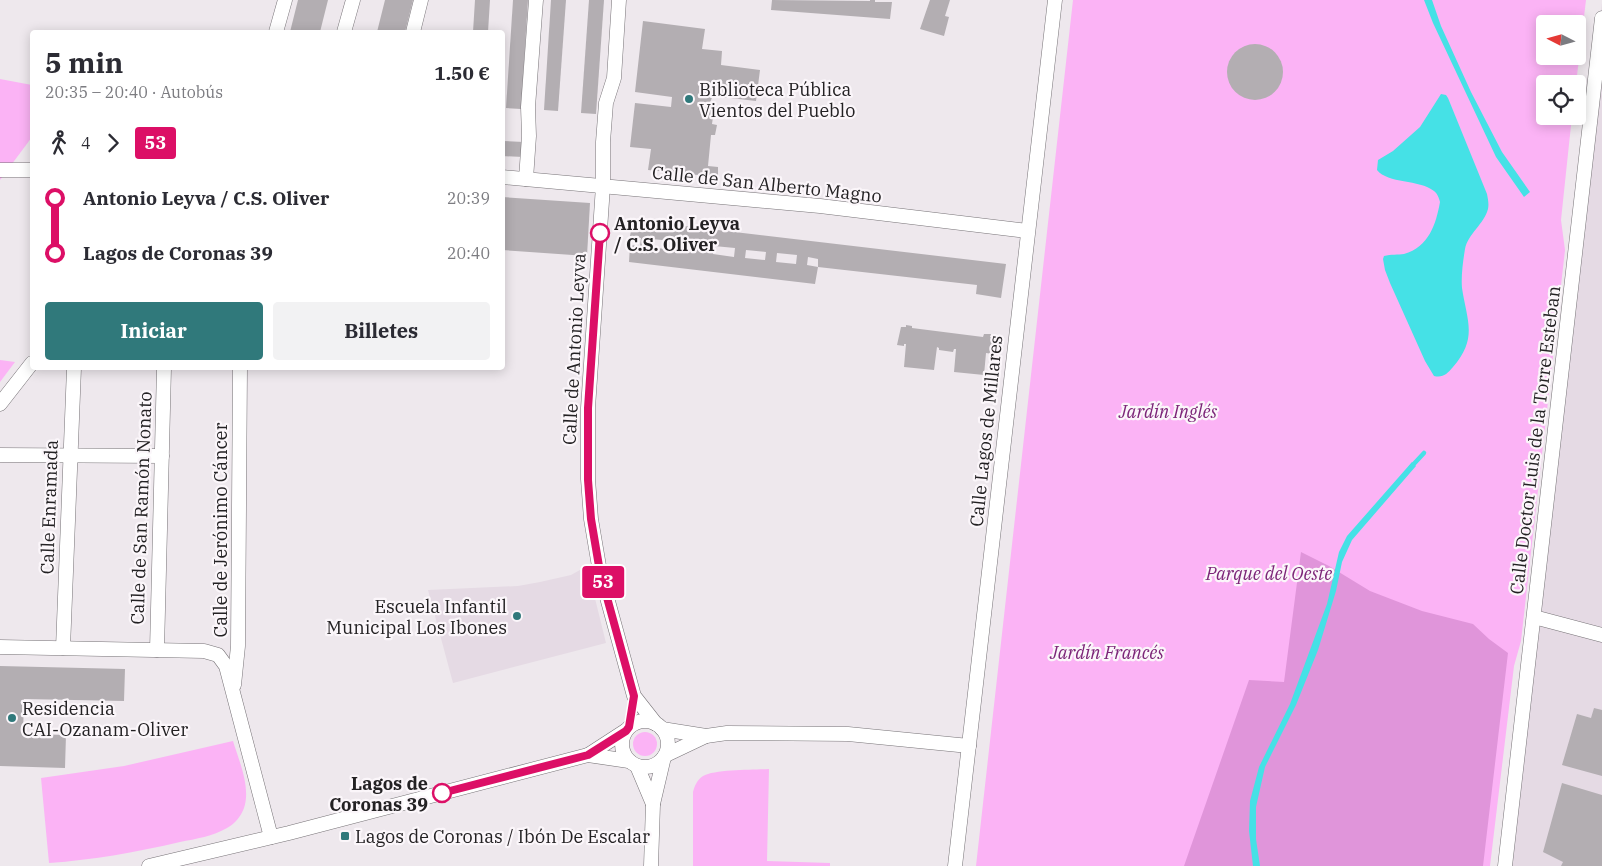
<!DOCTYPE html>
<html lang="es">
<head>
<meta charset="utf-8">
<style>
  body { margin:0; font-family:"IBM Plex Serif",serif; background:#f2f2f3; color:#2b2b33; height:100vh; display:flex; flex-direction:column; font-size:19px; white-space:nowrap }
  * { box-sizing:border-box; margin:0 }
  p { font-size:16px; color:#7c7c81 }
  .icon { flex:none; width:28px; height:28px; fill:none; stroke:currentColor; stroke-width:2; stroke-linecap:round; stroke-linejoin:round }
  .map { position:relative; flex:1; overflow:hidden }
  .drawer { position:absolute; left:30px; top:30px; width:475px; height:340px; display:flex; flex-direction:column; background:#fff; border-radius:5px; box-shadow:0 2px 12px #0003 }
  .drawer>* { flex:none }
  .badge { padding:0 10px; border-radius:4px; font-size:18px; line-height:32px }
  .needle { width:32px; rotate:276deg }
  .buttons { position:absolute; left:1536px; top:15px; display:grid; gap:10px }
  .buttons a { display:grid; place-items:center; width:50px; height:50px; border-radius:5px; background:#fff; box-shadow:0 2px 12px #0003; font-size:25px }
  .map>.badge { position:absolute; translate:-50% -50%; box-shadow:0 0 0 2px #fff }
  .legs { display:flex; align-items:center; gap:8px; height:55px; padding:0 15px; font-size:16px }
  .legs p { margin-inline-start:auto }
  .headline { display:flex; align-items:center; justify-content:space-between; height:85px; padding:0 15px }
  h1 { font-size:28px; font-weight:800; line-height:38px }
  .action { display:flex; gap:10px; margin-top:auto; padding:10px 15px }
  .action a { flex:1; height:58px; border-radius:5px; background:#30797b; color:#fff; font-size:20px; font-weight:800; line-height:58px; text-align:center }
  .action a+a { background:#f2f2f3; color:#2b2b33 }
  ul { padding:0 15px; list-style:none }
  li { display:flex; align-items:center; gap:18px; height:55px; font-size:19px }
  li i { display:grid; place-items:center; width:8px; height:100%; margin:0 6px; background:currentColor }
  li i::after { content:''; width:12px; height:12px; margin:-6px; border:4px solid; border-radius:50%; background:#fff }
  li p { margin-inline-start:auto }
  li:first-child i { background:linear-gradient(#0000 50%,currentColor 0) }
  li:last-child i { background:linear-gradient(currentColor 50%,#0000 0) }
  .map>svg:first-child { display:block }
</style>
</head>
<body>
<div class="map">
<svg width="1602" height="866" viewBox="0 0 1602 866">
  <rect width="100%" height="100%" fill="#eee8ed"/>
  <!-- built -->
  <g fill="#e5dae4">
    <path d="M1602,3V866H1504Z"/>
    <path d="M587,566L606,643L453,683L428,590L518,586L540,582L571,575Z"/>
  </g>
  <!-- green -->
  <g fill="#fbb3f5" fill-rule="evenodd">
    <path d="M1073,0H1586L1576,84H1545V116H1572L1561,220L1565,250L1521,641L1514,666L1490,866H976ZM1545,24H1578V56H1545Z"/>
    <path d="M0,79L32,85V137L0,180Z"/>
    <path d="M0,360L15,362L0,382Z"/>
    <circle cx="645" cy="744" r="12"/>
    <path d="M233,741C239,761 251,787 244,808C241,816 235,824 227,828C213,836 196,839 180,842C137,852 93,860 49,863L41,778L124,766Z"/>
    <path d="M769,769L767,861L830,863V866H693V792C695,785 697,780 703,776C715,769 755,770 769,769Z"/>
  </g>
  <!-- forest -->
  <path fill="#e095da" d="M1301,552L1329,566L1370,591L1422,611L1473,624L1489,639L1508,653L1483,866H1184L1249,680L1284,682Z"/>
  <!-- water -->
  <g fill="#45e1e6">
    <path d="M1424,0H1432L1441,26L1471,92L1502,152L1530,192L1524,197L1496,157L1433,23Z"/>
    <path d="M1441,94L1446,95L1448,98L1487,194C1488,199 1489,204 1488,209C1484,224 1468,234 1465,249C1463,261 1461,276 1462,288C1467,321 1478,338 1453,367C1447,374 1443,378 1434,376L1425,361L1390,283L1385,270L1383,259L1384,256C1391,254 1398,255 1404,254C1429,247 1436,224 1440,202C1439,198 1437,193 1434,191C1419,179 1388,184 1377,170L1378,160L1393,151L1420,127Z"/>
    <path d="M1412,462L1416,466L1352,540L1342,562L1336,591L1318,650L1296,705L1265,767L1256,807V839L1260,866H1253L1249,831L1250,801L1259,767L1290,704L1327,604L1339,552L1347,536Z"/>
  </g>
  <g fill="none" stroke-linecap="round" stroke-linejoin="round">
    <!-- stream -->
    <path stroke="#45e1e6" stroke-width="4.5" d="M1411,467L1424,453"/>
  </g>
  <!-- building -->
  <g fill="#b3aeb2" fill-rule="evenodd">
    <path d="M298,0H328L320,32H290Z"/>
    <path d="M385,0H413L405,32H377Z"/>
    <path d="M475,0H490L488,32H473Z"/>
    <path d="M513,0H528L521,109L506,108Z"/>
    <path d="M551,0H566L558,111L544,110Z"/>
    <path d="M589,0H604L596,114L581,113Z"/>
    <path d="M772,0L870,1V0H875V2H892L890,19L771,10Z"/>
    <path d="M930,0H950L945,16L949,17L944,36L920,29Z"/>
    <path d="M643,21L705,29L702,49L722,51L721,65L760,70L756,101L713,96L710,102L715,103L712,124L717,125L715,135H711L708,166L718,167V177L648,170L651,149L630,147L635,103L671,107L672,97L635,92Z"/>
    <circle cx="1255" cy="72" r="28"/>
    <path d="M502,141L524,142L523,157L502,156Z"/>
    <path d="M502,197L590,203L587,256L502,250Z"/>
    <path d="M633,220L1006,264L1001,298L976,294L977,285L818,267V259L808,257L807,265L818,267L815,284L629,262L630,245L640,246L641,238L630,236ZM652,239L672,241L671,250L651,247ZM683,243L694,244L693,252L682,251ZM714,246L735,248L734,257L713,254ZM746,250L766,252L765,260L745,258ZM777,253L797,255L796,264L776,262Z"/>
    <path d="M906,325L912,326V328L983,337L984,334H991L990,337L995,338L993,354L986,353L984,375L954,372L956,349H954L953,352L939,350V348L937,347L934,370L904,367L906,344H904V346L897,345L901,327H906Z"/>
    <path d="M0,666L125,669L124,701L24,699L23,734L66,735L65,768L0,766Z"/>
    <path d="M1594,708L1602,710V776L1562,765L1577,714L1591,718Z"/>
    <path d="M1562,783L1602,795V866H1561L1563,862L1543,852Z"/>
  </g>
  <g fill="none" stroke-linecap="round" stroke-linejoin="round">
    <!-- minor casing -->
    <g stroke="#777377" stroke-width="15">
      <g id="minor">
        <path d="M619,0L614,78L606,103L603,142V186L588,408V479L591,519L600,572L634,696L656,724"/>
        <path d="M276,32L285,0"/>
        <path d="M344,32L353,0"/>
        <path d="M413,32L421,0"/>
        <path d="M0,170H32"/>
        <path d="M502,177L820,206L1027,231"/>
        <path d="M526,179L529,136L528,107L536,0"/>
        <path d="M0,404L32,363"/>
        <path d="M0,455L162,456"/>
        <path d="M1534,617L1602,635"/>
        <path d="M0,647L204,651L218,655L226,666L271,837"/>
        <path d="M63,648L74,368"/>
        <path d="M157,650L164,368"/>
        <path d="M234,685L238,646L240,368"/>
        <circle cx="645" cy="744" r="23"/>
        <path d="M662,729L706,736L727,733L848,734L969,746"/>
        <path d="M588,755L629,761"/>
        <path d="M666,755L706,736"/>
        <path d="M637,766L653,804"/>
        <path d="M149,866L289,833L588,755L625,731"/>
        <path d="M651,866L653,804L664,757"/>
        <path d="M955,866L1055,0"/>
        <path d="M1505,866L1602,18"/>
      </g>
    </g>
    <!-- minor -->
    <use href="#minor" stroke="#fff" stroke-width="14"/>
  </g>
  <g fill="none" stroke-linecap="round" stroke-linejoin="round">
    <!-- line-1 casing -->
    <g stroke="#fff" stroke-width="11">
      <path id="line-1" d="M442,793L588,755L626,731L629,727L634,696L600,572L591,519L588,480V408L600,233"/>
    </g>
    <!-- line-1 -->
    <use href="#line-1" stroke="#dc0f66" stroke-width="8"/>
  </g>
  <!-- markers -->
  <g fill="#30797b" stroke="#fbf6fa" stroke-width="2">
    <circle cx="689" cy="99" r="5"/>
    <circle cx="517" cy="616" r="5"/>
    <circle cx="12" cy="718" r="5"/>
    <rect x="340" y="831" width="10" height="10" rx="2.5"/>
  </g>
  <g fill="#fff" stroke="#dc0f66" stroke-width="2.5">
    <circle cx="600" cy="233" r="9"/>
    <circle cx="442" cy="793" r="9"/>
  </g>
  <g text-anchor="middle" dominant-baseline="central" stroke-width="4.5" stroke-linejoin="round" paint-order="stroke">
    <!-- poi labels -->
    <g font-size="18" fill="#232123" stroke="#fbf6fa" text-anchor="start">
      <text x="699" y="89">Biblioteca Pública<tspan x="699" dy="21">Vientos del Pueblo</tspan></text>
      <text x="507" y="606" text-anchor="end">Escuela Infantil<tspan x="507" dy="21">Municipal Los Ibones</tspan></text>
      <text x="22" y="708">Residencia<tspan x="22" dy="21">CAI-Ozanam-Oliver</tspan></text>
      <text x="355" y="836">Lagos de Coronas / Ibón De Escalar</text>
    </g>
    <!-- street labels -->
    <g font-size="18" fill="#232123" stroke="#fbf6fa">
      <text transform="translate(767 184) rotate(6)">Calle de San Alberto Magno</text>
      <text transform="translate(574 349) rotate(-87)">Calle de Antonio Leyva</text>
      <text transform="translate(986 431) rotate(-84)">Calle Lagos de Millares</text>
      <text transform="translate(1535 440) rotate(-83)">Calle Doctor Luis de la Torre Esteban</text>
      <text transform="translate(49 507) rotate(-88)">Calle Enramada</text>
      <text transform="translate(141 508) rotate(-88)">Calle de San Ramón Nonato</text>
      <text transform="translate(220 530) rotate(-90)">Calle de Jerónimo Cáncer</text>
    </g>
    <!-- stop labels -->
    <g font-size="18" font-weight="bold" fill="#232123" stroke="#fbf6fa" text-anchor="start">
      <text x="614" y="223">Antonio Leyva<tspan x="614" dy="21">/ C.S. Oliver</tspan></text>
      <text x="428" y="783" text-anchor="end">Lagos de<tspan x="428" dy="21">Coronas 39</tspan></text>
    </g>
    <!-- park labels -->
    <g font-size="18" font-style="italic" fill="#7c2578" stroke="#fbf6fa">
      <text x="1168" y="411">Jardín Inglés</text>
      <text x="1269" y="573">Parque del Oeste</text>
      <text x="1107" y="652">Jardín Francés</text>
    </g>
  </g>
</svg>
<div class="buttons">
<a><svg class="needle" viewBox="-14 -14 28 28"><path d="M0-13l5 13h-10z" fill="#e53935"/><path d="M0 13l5-13h-10z" fill="#7c7c81"/></svg></a>
<a><svg class="icon" aria-label="locate" viewBox="0 0 24 24"><circle cx="12" cy="12" r="6"/><path d="M12 2v4M12 18v4M2 12h4M18 12h4"/></svg></a>
</div>
<b class="badge" style="left:603px;top:582px;background:#dc0f66;color:#fff">53</b>
<section class="drawer">
<div class="headline"><div><h1>5 min</h1><p>20:35 – 20:40 · Autobús</p></div><b>1.50 €</b></div>
<div class="legs"><svg class="icon" aria-label="walk" viewBox="0 0 24 24"><circle cx="13" cy="4" r="2"/><path d="M13 8l-2 6 4 7M11 14l-3 7M7 12l3-4h3l4 4"/></svg>4<svg class="icon" aria-label="forward" viewBox="0 0 24 24"><path d="M9 5l7 7-7 7"/></svg><b class="badge" style="background:#dc0f66;color:#fff">53</b></div>
<ul>
<li><i style="color:#dc0f66"></i><b>Antonio Leyva / C.S. Oliver</b><p>20:39</p></li>
<li><i style="color:#dc0f66"></i><b>Lagos de Coronas 39</b><p>20:40</p></li>
</ul>
<div class="action"><a>Iniciar</a><a>Billetes</a></div>
</section>
</div>
</body>
</html>
